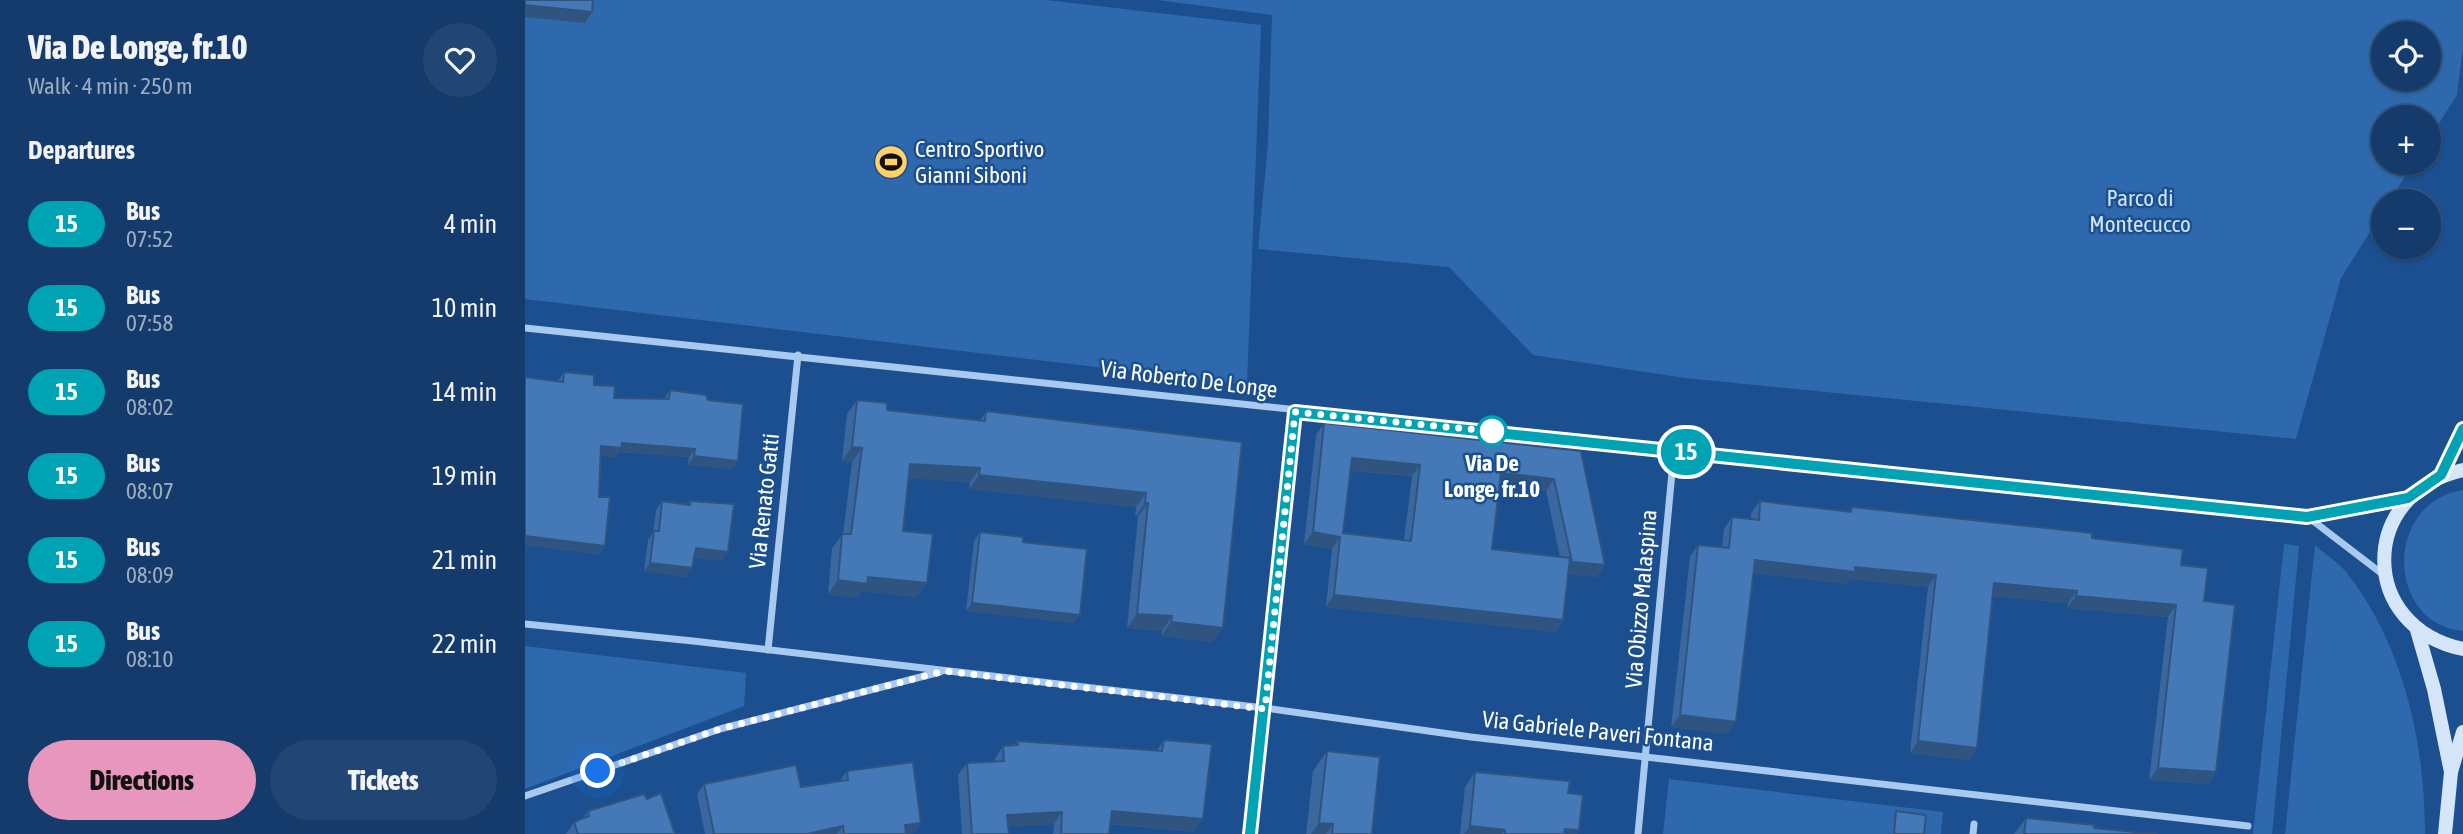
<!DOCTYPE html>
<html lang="en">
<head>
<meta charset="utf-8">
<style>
  body { margin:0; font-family:"Asap Condensed",sans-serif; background:#214673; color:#f1f3f6; height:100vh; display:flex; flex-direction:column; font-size:26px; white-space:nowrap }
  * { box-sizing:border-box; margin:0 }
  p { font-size:23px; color:#9dadc1 }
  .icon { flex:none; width:38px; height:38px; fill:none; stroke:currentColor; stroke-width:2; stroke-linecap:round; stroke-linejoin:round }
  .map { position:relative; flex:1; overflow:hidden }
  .details { display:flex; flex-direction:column; background:#143b6b; width:525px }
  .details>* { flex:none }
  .badge { padding:0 14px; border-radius:23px; font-size:24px; line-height:46px }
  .fabs { position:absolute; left:1846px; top:21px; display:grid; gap:14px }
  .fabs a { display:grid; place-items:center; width:70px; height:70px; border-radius:50%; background:#143b6b; box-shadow:0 2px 5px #0004,0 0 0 2px #33557e; font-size:35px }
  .you { position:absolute; width:35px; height:35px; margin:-18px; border:5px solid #fff; border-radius:50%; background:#1a73e8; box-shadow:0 0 0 10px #1a73e833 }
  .map>.badge { position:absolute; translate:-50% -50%; box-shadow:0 0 0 4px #fff }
  h2 { padding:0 28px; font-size:26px; line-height:63px }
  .round { display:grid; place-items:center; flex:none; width:74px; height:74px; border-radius:37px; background:#214673 }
  .head { display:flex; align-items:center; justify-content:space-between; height:119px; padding:0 28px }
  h1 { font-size:33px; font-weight:800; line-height:52px }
  .button { display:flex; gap:14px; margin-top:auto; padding:14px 28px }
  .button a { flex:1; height:80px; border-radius:42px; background:#e797bd; color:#111; font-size:28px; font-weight:800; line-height:80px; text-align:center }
  .button a+a { background:#214673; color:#f1f3f6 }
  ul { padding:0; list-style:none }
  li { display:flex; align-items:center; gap:21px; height:84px; padding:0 28px }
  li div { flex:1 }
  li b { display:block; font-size:26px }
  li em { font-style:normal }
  li .badge { min-width:77px; font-weight:700; text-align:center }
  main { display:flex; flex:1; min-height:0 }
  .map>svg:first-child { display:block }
</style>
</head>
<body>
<main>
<section class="details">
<div class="head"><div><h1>Via De Longe, fr.10</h1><p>Walk · 4 min · 250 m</p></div><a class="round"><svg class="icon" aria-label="heart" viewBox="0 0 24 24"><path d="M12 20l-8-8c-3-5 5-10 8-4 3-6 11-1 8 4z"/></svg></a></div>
<h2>Departures</h2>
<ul>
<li><span class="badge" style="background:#00a3b4;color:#fff">15</span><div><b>Bus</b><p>07:52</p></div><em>4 min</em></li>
<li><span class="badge" style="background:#00a3b4;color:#fff">15</span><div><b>Bus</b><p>07:58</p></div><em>10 min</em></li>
<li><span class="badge" style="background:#00a3b4;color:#fff">15</span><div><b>Bus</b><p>08:02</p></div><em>14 min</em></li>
<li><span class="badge" style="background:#00a3b4;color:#fff">15</span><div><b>Bus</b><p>08:07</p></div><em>19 min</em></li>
<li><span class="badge" style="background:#00a3b4;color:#fff">15</span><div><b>Bus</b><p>08:09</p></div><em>21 min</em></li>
<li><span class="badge" style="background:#00a3b4;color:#fff">15</span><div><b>Bus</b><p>08:10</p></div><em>22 min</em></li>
</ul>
<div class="button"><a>Directions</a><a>Tickets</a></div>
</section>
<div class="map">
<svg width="1938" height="834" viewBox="0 0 1938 834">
  <rect width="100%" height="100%" fill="#1b4f8f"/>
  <!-- green -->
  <g fill="#2e69ad" fill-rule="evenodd">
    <path d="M0,0H522L736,25L722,385L0,299Z"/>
    <path d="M632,0H1938V48L1932,95L1904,139V117H1858V163H1889L1864,201H1858V211L1816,278L1771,439L1160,378L1008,355L924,267L733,249L743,143L747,15ZM1858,33H1904V79H1858Z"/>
    <path d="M1938,490V631C1862,625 1857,503 1938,490Z"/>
    <path d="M1759,544L1774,546L1747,834H1728Z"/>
    <path d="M1790,545C1800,554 1814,563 1822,573C1879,646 1900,744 1900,834H1760Z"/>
    <path d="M0,646L221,673L219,706L0,789Z"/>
    <path d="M1144,779L1418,812L1416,834H1138Z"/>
  </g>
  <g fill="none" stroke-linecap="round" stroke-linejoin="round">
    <!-- minor -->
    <g stroke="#a9c9ee" stroke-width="7">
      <path d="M0,328L1782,517L1882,498"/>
      <path d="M1783,517L1860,576"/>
      <path d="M0,624L168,641L739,708L946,737L1723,826"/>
      <path d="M243,650L273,355"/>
      <path d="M0,796L195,729L415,672"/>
      <path d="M725,834L770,412"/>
      <path d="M1113,834L1149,451"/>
      <path d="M1448,834L1449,824"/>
    </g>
    <!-- secondary -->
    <g stroke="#d6e6fa" stroke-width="14">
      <path d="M1938,470C1833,493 1833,627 1938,649"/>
      <path d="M1916,475L1938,429"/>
      <path d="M1892,630L1909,689L1926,772"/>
      <path d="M1920,834L1926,772L1938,732"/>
    </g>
  </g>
  <!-- wall -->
  <g fill="#3a679d" fill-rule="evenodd">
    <path d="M39,372L69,385L89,398L139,399L145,390L183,400L213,461L207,469L163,465L164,457L94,452L90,457L75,455L74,497L80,546L74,554L0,545V377L33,381Z"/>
    <path d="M332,400L362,410L455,421L461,411L717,442L688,642L636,636L637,631L602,628L613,517H610L611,507L444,489L445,482L384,478L378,531L402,583L392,597L337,591L332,598L303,594L307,548L318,534L327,462L317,461L322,414Z"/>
    <path d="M799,423L1056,451L1080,565L1071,577L1043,574L1038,620L1030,632L801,607L807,549L779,544L791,435ZM826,471L887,476L879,540L818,533ZM975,485L1021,491L1035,557L967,549Z"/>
    <path d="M137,501L163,504L165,501L197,561L169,557L161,577L119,571L123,540L128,533L131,510Z"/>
    <path d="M1235,501L1323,512L1327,507L1567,538L1656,565L1679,601L1691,772L1683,784L1624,780L1643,617L1542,608L1543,603L1468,596L1452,748L1444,760L1385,753L1403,587L1325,579L1322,584L1229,573L1203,734L1146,727L1165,557L1173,545L1197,547L1199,529L1207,517L1226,519V513Z"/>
    <path d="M455,532L549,623L441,611L449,541Z"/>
    <path d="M639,740L669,832L585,824L584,834H528L529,824L483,826L484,834H437L433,775L442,763L470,761V759L478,746H489L492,741L632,750Z"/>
    <path d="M802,751L847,834H781L788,771Z"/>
    <path d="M322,771L396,823L389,833L381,834H180L172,794L179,784L276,787L315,781Z"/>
    <path d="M950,772L1043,793L1054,830L1051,834H935L940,787Z"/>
    <path d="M63,811L150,834H41L49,822L58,818Z"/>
    <path d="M1371,811L1399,834H1366L1368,815Z"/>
    <path d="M1501,818L1569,828L1632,834H1489Z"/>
  </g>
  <!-- shaded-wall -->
  <g fill="#305480">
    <path d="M0,5L67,12L60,23L0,17Z"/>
    <path d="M97,443L170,449L164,457L94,452L90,457L70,455L76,446Z"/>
    <path d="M327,447L337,448L327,462L317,461Z"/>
    <path d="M169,456L213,461L207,469L163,465Z"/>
    <path d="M827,458L895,465L887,476L819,470Z"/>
    <path d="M385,464L455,468L445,482L375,478Z"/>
    <path d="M976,473L1029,479L1021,491L968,485Z"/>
    <path d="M454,475L621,493L611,507L444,489Z"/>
    <path d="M620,503H623L613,517H610Z"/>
    <path d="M788,532L815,537L807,549L779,544Z"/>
    <path d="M0,536L80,546L74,554L0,545Z"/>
    <path d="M171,548L203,552L197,561L165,556Z"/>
    <path d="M1230,560L1330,567L1411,575L1403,587L1325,579L1322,584L1222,572Z"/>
    <path d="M1047,562L1080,565L1071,577L1038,574Z"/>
    <path d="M125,563L167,568L161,577L119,571Z"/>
    <path d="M343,577L402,583L392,597L337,591L332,598L303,594L313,580Z"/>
    <path d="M1469,583L1552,591L1543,603L1461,595Z"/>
    <path d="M809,595L1038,620L1030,632L801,607Z"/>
    <path d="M1551,596L1651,605L1643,617L1542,608Z"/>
    <path d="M447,603L555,615L549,623L441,611Z"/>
    <path d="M612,614L647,616L637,631L602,628Z"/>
    <path d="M646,622L698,628L688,642L636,636Z"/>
    <path d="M1155,715L1211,722L1203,734L1146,727Z"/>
    <path d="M1393,741L1452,748L1444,760L1385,753Z"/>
    <path d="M1633,768L1691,772L1683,784L1624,780Z"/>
    <path d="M587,811L678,819L669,832L578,823Z"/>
    <path d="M537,812L529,824L474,827L482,815Z"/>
    <path d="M396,823L389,833L379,834L380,825Z"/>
    <path d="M794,823L808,824L801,834H786Z"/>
    <path d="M318,826L312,834H282Z"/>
    <path d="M945,826L980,830L977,834H939Z"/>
    <path d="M1040,829L1054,830L1051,834H1037Z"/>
  </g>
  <!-- building -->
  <g fill="#4478b7" stroke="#305480" stroke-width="2" fill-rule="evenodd">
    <path d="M0,0H68L67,12L0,5Z"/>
    <path d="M39,372L69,375V385L90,386L89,398L144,399L145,390L181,395L183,400L218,404L213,461L169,456L170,449L97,443L96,448L76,446L74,497H85L80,546L0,536V377L38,382Z"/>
    <path d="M332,400L362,403V410L460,421L461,411L717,442L698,628L646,622L647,616L612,614L623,503H620L621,493L454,475L455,468L385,464L378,531L408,534L402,583L343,577L342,584L313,580L317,534H326L337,448L327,447Z"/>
    <path d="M799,423L1056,451L1080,565L1047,562L1029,479L976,473L967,549L1045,558L1038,620L809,595L815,537L788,532ZM827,458L895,465L886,541L818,533Z"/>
    <path d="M137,501L165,505V501L209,504L203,552L171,548L167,568L125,563L129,531H134Z"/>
    <path d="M1235,501L1326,512L1327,507L1567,533V538L1658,549L1656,565L1683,568L1679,601L1710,605L1691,772L1633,768L1651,605L1551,596L1552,591L1469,583L1452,748L1393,741L1411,575L1330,567V572L1230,560L1211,722L1155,715L1173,545L1204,548L1207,517L1234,520Z"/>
    <path d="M455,532L498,537V542L562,549L555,615L447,603Z"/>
    <path d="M639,740L687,744L678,819L587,811L584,834H536L537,812L482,815L484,834H447L442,763L479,761L478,746L493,745L492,741L637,751Z"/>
    <path d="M802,751L855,757L847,834H807L808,824L794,823Z"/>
    <path d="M388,762L396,823L380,825L381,834H319L318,826L282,834H189L179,784L271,765L276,787L323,780L322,771Z"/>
    <path d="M950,772L1045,781L1043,793L1058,795L1054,830L1040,829L1039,834H980V830L945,826Z"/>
    <path d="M136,793L150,834H53L49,822L64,816L63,811L119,794L122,799Z"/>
    <path d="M1371,811L1401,815L1399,834H1369Z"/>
    <path d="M1501,818L1569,825V828L1632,834H1499Z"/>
  </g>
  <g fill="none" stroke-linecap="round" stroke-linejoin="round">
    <!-- line casing -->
    <g stroke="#fff" stroke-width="16">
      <path id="line" d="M725,834L770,412L1782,517L1883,498L1916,475L1938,429"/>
    </g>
    <!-- line -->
    <use href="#line" stroke="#00a3b4" stroke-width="10"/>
    <!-- walk -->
    <path stroke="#fff" stroke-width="7" stroke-dasharray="0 12.6" d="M73,771L195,729L419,671L740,709L770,412L973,432L967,431"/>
  </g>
  <!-- icons -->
  <defs>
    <g id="stadium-disc" transform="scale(1.75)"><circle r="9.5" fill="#ffd166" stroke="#1b4f8f"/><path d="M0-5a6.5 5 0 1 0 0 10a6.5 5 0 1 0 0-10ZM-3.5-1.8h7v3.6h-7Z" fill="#111"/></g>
  </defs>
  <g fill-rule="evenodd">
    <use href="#stadium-disc" x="366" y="162"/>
  </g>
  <!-- markers -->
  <circle fill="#fff" stroke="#00a3b4" stroke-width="3.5" cx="967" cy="431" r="14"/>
  <g text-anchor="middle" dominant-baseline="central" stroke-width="5" stroke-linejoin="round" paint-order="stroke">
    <!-- poi labels -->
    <g font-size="23" fill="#fff" stroke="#1b4f8f" text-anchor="start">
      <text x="390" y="149">Centro Sportivo<tspan x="390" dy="26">Gianni Siboni</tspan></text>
    </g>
    <!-- park labels -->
    <g font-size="23" fill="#cfe3fa" stroke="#1b4f8f">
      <text x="1615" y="198">Parco di<tspan x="1615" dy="26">Montecucco</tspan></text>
    </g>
    <!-- street labels -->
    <g font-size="23" fill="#fff" stroke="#1b4f8f">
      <text transform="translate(664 379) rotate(7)">Via Roberto De Longe</text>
      <text transform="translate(239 501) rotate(-84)">Via Renato Gatti</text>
      <text transform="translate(1116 599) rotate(-85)">Via Obizzo Malaspina</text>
      <text transform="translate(1073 731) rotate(6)">Via Gabriele Paveri Fontana</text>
    </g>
    <!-- stop labels -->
    <g font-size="23" font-weight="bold" fill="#fff" stroke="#1b4f8f">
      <text x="967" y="463">Via De<tspan x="967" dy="26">Longe, fr.10</tspan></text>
    </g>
  </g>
</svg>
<div class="fabs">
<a><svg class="icon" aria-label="locate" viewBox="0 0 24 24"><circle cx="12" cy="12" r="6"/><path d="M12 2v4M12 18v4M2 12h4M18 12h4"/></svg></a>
<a>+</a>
<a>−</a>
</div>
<div class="you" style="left:73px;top:771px"></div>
<b class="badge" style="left:1161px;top:452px;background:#00a3b4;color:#fff">15</b>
</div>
</main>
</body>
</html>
